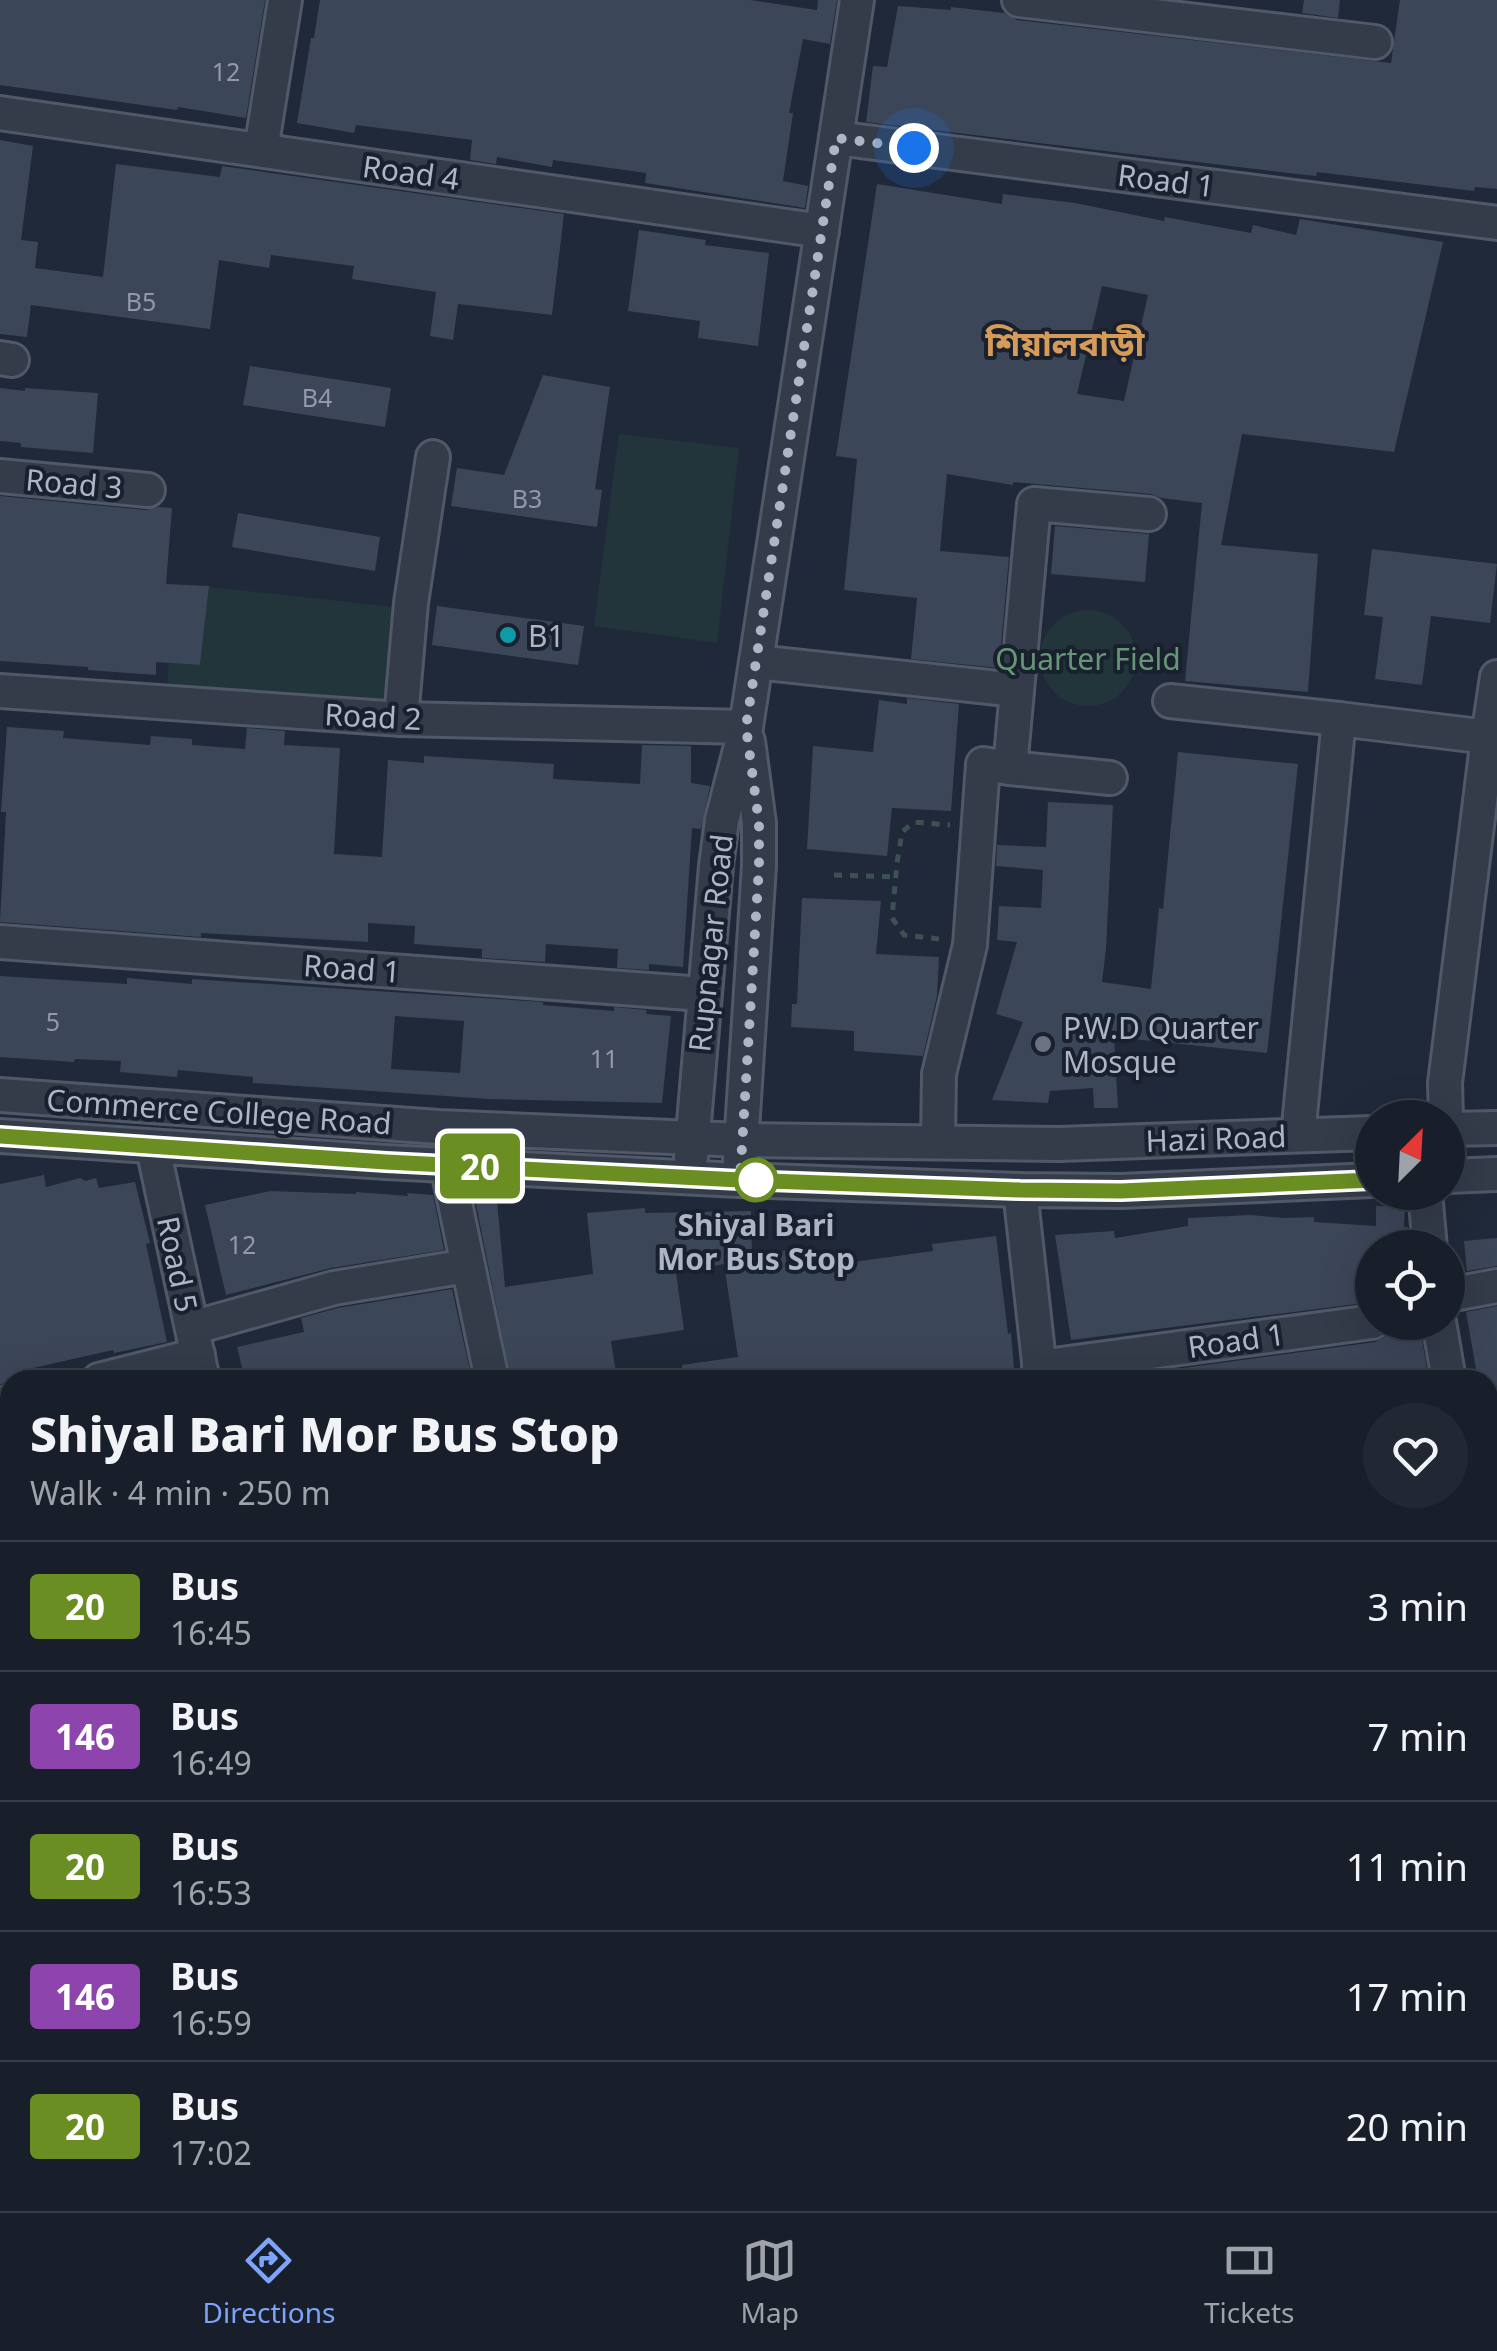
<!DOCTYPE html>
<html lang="en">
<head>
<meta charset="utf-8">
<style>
  body { margin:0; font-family:"Noto Sans","Noto Sans Bengali",sans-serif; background:#212733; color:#f1f3f6; height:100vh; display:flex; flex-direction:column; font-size:38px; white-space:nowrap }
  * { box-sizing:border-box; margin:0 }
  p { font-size:32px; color:#9fa2a9 }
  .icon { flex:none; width:55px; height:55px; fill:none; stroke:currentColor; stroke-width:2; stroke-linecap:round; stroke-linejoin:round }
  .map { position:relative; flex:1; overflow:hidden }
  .drawer { position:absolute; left:0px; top:1370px; width:1498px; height:842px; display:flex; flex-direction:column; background:#181f2b; border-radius:30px 30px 0 0; box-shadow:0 10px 40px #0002,0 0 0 2px #363d47 }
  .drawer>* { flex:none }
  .badge { padding:0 20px; border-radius:8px; font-size:35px; line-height:65px }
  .needle { width:65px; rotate:24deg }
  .fabs { position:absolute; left:1355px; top:1100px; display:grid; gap:20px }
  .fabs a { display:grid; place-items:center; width:110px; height:110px; border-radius:50%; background:#181f2b; box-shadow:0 10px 40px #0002,0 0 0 2px #363d47; font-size:50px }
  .you { position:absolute; width:50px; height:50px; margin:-25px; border:8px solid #fff; border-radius:50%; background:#1a73e8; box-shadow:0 0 0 15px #1a73e833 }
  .map>.badge { position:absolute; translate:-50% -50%; box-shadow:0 0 0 5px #fff }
  .round { display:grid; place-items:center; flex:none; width:105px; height:105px; border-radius:52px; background:#212733 }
  .headline { display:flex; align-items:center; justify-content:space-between; height:170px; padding:0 30px }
  h1 { font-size:48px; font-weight:800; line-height:75px }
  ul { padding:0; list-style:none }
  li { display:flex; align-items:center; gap:30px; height:130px; padding:0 30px; border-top:2px solid #363d47 }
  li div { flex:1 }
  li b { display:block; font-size:38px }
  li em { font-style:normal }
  li .badge { min-width:110px; font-weight:700; text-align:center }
  .tabs { display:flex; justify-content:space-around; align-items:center; height:140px; border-top:2px solid #363d47; background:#181f2b; font-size:28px; color:#9fa2a9 }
  .tabs a { display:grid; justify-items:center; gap:5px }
  .tabs .on { color:#7ea3fb }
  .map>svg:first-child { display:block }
</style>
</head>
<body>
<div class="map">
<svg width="1497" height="2211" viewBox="0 0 1497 2211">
  <rect width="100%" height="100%" fill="#202939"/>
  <!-- green -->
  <g fill="#22353a">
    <path d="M619,434L739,448L717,643L594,626Z"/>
    <path d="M209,587L403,608L397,712L167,692L169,663L200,665Z"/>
    <circle cx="1088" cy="658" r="48"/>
  </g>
  <!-- building -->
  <g fill="#3c4659" fill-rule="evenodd">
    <path d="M0,0H265L246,118L178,107L177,110L0,85Z"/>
    <path d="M320,0H750L817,10L818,0H837L830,44L803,39L789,113H793L783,181L808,186L805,208L645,183L646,173L553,160L552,167L497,157L496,164L470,160L472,140L356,125L354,133L297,123L311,38H314Z"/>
    <path d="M1304,0H1340L1338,18L1302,13Z"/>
    <path d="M1400,0H1497V189L1475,187L1474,191L1317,172L1316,176L1288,173L866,122L873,66L887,67L898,6L951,10V7L1004,13L1017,20L1391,63Z"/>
    <path d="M0,140L33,146L21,240L38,242L35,268L103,277L116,164L220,177L222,166L564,214L552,315L458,304L453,340L430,336L436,292L352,279L354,266L271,255L269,268L219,260L210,329L31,305L27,337L0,334Z"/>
    <path d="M877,184L1002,204L1003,194L1075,203L1164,221L1165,217L1251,233L1253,225L1296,235L1300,219L1443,242L1394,452L1242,434L1221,545L1318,554L1308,692L1185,681L1202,503L1161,498L1151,494L1013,482V485L947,474L940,551L1009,557L999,668L911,659L917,598L844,590L857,459L836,456ZM1102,286L1148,295L1124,401L1077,394Z"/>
    <path d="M639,230L706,240L705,245L769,253L758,346L698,338L700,321L628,311Z"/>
    <path d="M250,366L391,388L385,427L243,405Z"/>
    <path d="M543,375L610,387L595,489L602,490L597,527L451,506L457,468L504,475Z"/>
    <path d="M0,388L25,391V388L98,393L93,453L21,447V443L0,441Z"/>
    <path d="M0,496L146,510L158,507L172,508L166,584L209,586L200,665L156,662V675L88,670V667L0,661Z"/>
    <path d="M238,513L380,537L375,571L232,547Z"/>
    <path d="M1055,526L1149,534L1145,582L1051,574Z"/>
    <path d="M1372,549L1497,564L1490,623L1431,616L1422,685L1375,679L1383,617L1364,615Z"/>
    <path d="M437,606L584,626L578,665L432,645Z"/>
    <path d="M907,698L959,704L951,811L892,808L887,856L807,849L813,746L873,752L879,700L907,704Z"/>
    <path d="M7,727L64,731L63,738L150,745L151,736L192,739V745L245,749L247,728L285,731L284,745L340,748L334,854L382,857L388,760L424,763V756L554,764L553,779L640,784L642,745L691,746V783L710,786L701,829L692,828L683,967L649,964V970L617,968L618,949L546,944L545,962L482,958V949L414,944L415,926L368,923V942L201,933V937L0,922L6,812H1Z"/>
    <path d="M1178,752L1298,764L1267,1053L1114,1037L1118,1108H1094L1093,1088L1050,1091L1048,1103L992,1100L1023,1022L996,1014L1017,942L997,940L999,906L1041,908L1043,870L996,866L997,845L1046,847L1048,802L1113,805L1106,949L1102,982L1151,989L1159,908L1163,909Z"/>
    <path d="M802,898L881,901L876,954L939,957L937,996L923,1056L854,1051V1031L791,1027L792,1004H797Z"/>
    <path d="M0,976L127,984V978L192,984V979L543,1002V1005L614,1011V1007L647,1010L646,1014L671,1016L662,1103L489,1099L253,1083V1077L178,1070L177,1077L120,1072L121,1061L75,1059L74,1062L0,1057ZM395,1016L464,1021L460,1073L391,1069Z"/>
    <path d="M44,1175L46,1187L80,1178L85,1181L96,1178L99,1188L135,1182L150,1243L146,1244L167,1342L114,1353L113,1350L33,1368L36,1378L10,1380V1383L0,1384V1184Z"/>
    <path d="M270,1191L356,1194V1192L408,1196L407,1193L433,1195L444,1250L331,1268L226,1295L205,1205Z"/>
    <path d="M475,1199L497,1201L505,1287L593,1274L587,1213L645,1208V1213L751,1211L752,1255L785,1251L786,1261L852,1253L853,1262L933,1251L932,1244L996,1236L1008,1334L1011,1333L1015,1380H683L682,1365L738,1357L724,1264L676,1273L684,1330L611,1341L617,1380H511Z"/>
    <path d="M1376,1206L1405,1207L1404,1227H1408L1410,1248H1372V1302L1071,1340L1055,1235L1114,1231L1115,1238L1188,1226V1218L1251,1215L1284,1218L1314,1217V1222L1376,1226Z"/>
    <path d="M1497,1238V1266L1467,1271L1464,1241Z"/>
    <path d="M452,1289L472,1380H245L237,1347L304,1332L301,1318L338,1308Z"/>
    <path d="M1497,1306V1414H1488V1380H1478L1466,1312Z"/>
    <path d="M1420,1328L1429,1380H1139V1374L1375,1342L1383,1338L1388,1333Z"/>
  </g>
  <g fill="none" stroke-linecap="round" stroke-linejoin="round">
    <!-- minor casing -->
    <g stroke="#515867" stroke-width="38">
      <g id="minor">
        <path d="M1019,0L1375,42"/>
        <path d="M0,113L822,231"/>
        <path d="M836,138L1497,223"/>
        <path d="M261,150L285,0"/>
        <path d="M0,358L12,360"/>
        <path d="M0,476L148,490"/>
        <path d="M756,662L1017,690"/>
        <path d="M1497,677L1488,737L1497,738"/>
        <path d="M0,691L401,719L746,727"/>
        <path d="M1170,701L1339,719"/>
        <path d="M401,719L411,603L433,457"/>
        <path d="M1110,778L1010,768L1034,504L1149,514"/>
        <path d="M0,942L703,994"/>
        <path d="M0,1095L438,1127L741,1140L1059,1144L1372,1133"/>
        <path d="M1448,1129L1497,1128"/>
        <path d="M1298,1135L1339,719L1488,737L1445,1083L1446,1118"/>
        <path d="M0,1136L386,1162L739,1180L1020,1190L1121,1191L1372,1180"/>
        <path d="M938,1142L939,1074L970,945L983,764L1010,768"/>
        <path d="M153,1148L203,1380"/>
        <path d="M691,1157L716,866L722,820L746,727L857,0"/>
        <path d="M740,1161L759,866V823L748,741"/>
        <path d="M447,1165L492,1380"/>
        <path d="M1448,1176L1497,1174"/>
        <path d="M1020,1190L1041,1380"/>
        <path d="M1425,1192L1430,1248"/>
        <path d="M1448,1295L1497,1286"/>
        <path d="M1439,1322L1449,1380"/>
        <path d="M192,1328L334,1288L467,1266"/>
        <path d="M1039,1367L1372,1322"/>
        <path d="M99,1380L198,1355"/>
        <path d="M0,1405L10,1402"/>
        <path d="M1488,1461L1497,1459"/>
        <path d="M1488,1594L1497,1647"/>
        <path d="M0,1794L10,1791"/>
        <path d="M1488,1842L1497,1815"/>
        <path d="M1488,1965L1497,1963"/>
        <path d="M0,2020L10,2018"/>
        <path d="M0,2186L6,2211"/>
        <path d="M1488,2187L1497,2186"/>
        <path d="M671,2202L672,2211"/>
        <path d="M1397,2205L1411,2202"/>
        <path d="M114,2211L149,2202"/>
        <path d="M407,2211L460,2202"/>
        <path d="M1061,2211L1062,2202"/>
      </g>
    </g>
    <!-- path -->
    <g stroke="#3d5155" stroke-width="5" stroke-dasharray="8 8" stroke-linecap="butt">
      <path d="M834,875L896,877"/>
      <path d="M939,939L904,935L892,918L897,863L902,832L914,822L950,825"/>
    </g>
    <!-- minor -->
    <use href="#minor" stroke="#343b49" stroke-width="32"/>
  </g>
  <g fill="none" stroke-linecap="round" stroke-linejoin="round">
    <!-- line casing -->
    <g stroke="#fff" stroke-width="22">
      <path id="line" d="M0,1136L386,1162L740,1180L1020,1190L1121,1191L1372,1180"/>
    </g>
    <!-- line -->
    <use href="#line" stroke="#6b8e23" stroke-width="15"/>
    <!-- walk -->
    <path stroke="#aeb5c6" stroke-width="10" stroke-dasharray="0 18" d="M756,1180H760H740L759,866V823L746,727L836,138L914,148"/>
  </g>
  <!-- markers -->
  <circle fill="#0f9aa8" stroke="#19202e" stroke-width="4" cx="508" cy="635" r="10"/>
  <circle fill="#6b7280" stroke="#19202e" stroke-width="4" cx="1043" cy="1044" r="10"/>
  <circle fill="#fff" stroke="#6b8e23" stroke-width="5" cx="756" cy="1180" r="20"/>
  <g text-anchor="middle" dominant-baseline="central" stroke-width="8" stroke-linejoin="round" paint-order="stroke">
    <!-- number labels -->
    <g font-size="25" fill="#9299ab">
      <text x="226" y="71">12</text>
      <text x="141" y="301">B5</text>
      <text x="317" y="397">B4</text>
      <text x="527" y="498">B3</text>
      <text x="53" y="1021">5</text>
      <text x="604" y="1058">11</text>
      <text x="242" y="1244">12</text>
    </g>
    <!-- street labels -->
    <g font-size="30" fill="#aeb5c6" stroke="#19202e">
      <text transform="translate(411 172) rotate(8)">Road 4</text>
      <text transform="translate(1166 180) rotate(7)">Road 1</text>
      <text transform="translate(74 483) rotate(5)">Road 3</text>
      <text transform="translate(373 716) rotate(3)">Road 2</text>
      <text transform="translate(710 943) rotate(-84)">Rupnagar Road</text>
      <text transform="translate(352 968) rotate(4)">Road 1</text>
      <text transform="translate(219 1111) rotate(4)">Commerce College Road</text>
      <text transform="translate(1216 1138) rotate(-2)">Hazi Road</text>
      <text transform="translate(178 1264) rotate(78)">Road 5</text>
      <text transform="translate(1236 1340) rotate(-8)">Road 1</text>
    </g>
    <!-- poi labels -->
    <g font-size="30" fill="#aeb5c6" stroke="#19202e" text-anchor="start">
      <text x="528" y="635">B1</text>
      <text x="1063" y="1027">P.W.D Quarter<tspan x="1063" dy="34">Mosque</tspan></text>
    </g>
    <!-- park labels -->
    <g font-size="30" fill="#659775" stroke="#19202e">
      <text x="1088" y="658">Quarter Field</text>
    </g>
    <!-- stop labels -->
    <g font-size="30" font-weight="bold" fill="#aeb5c6" stroke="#19202e">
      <text x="756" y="1224">Shiyal Bari<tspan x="756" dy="34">Mor Bus Stop</tspan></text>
    </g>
    <!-- quarter labels -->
    <g font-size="35" font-weight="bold" fill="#d69b59" stroke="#19202e">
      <text x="1065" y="342">শিয়ালবাড়ী</text>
    </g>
  </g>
</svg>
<div class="fabs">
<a><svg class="needle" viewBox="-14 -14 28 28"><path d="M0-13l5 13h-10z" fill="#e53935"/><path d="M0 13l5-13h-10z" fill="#9fa2a9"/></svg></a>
<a><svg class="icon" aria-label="locate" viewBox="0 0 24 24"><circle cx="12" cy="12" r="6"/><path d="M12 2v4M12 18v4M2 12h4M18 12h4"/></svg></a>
</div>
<div class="you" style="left:914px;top:148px"></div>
<b class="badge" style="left:480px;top:1166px;background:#6b8e23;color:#fff">20</b>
<section class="drawer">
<div class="headline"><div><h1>Shiyal Bari Mor Bus Stop</h1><p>Walk · 4 min · 250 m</p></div><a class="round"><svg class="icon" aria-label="heart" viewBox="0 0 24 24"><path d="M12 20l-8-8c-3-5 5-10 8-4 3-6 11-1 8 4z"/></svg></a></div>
<ul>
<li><span class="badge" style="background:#6b8e23;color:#fff">20</span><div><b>Bus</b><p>16:45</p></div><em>3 min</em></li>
<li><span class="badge" style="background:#8e44ad;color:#fff">146</span><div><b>Bus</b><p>16:49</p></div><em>7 min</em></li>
<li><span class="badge" style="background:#6b8e23;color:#fff">20</span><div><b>Bus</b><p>16:53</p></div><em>11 min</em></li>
<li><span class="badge" style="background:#8e44ad;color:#fff">146</span><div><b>Bus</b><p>16:59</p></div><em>17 min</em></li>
<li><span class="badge" style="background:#6b8e23;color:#fff">20</span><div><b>Bus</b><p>17:02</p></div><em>20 min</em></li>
</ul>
</section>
</div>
<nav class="tabs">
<a class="on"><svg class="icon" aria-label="directions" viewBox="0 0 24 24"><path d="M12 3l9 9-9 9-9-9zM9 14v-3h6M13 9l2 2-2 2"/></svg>Directions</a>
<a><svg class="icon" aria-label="map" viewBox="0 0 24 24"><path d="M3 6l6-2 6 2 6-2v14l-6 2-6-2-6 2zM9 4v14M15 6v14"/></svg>Map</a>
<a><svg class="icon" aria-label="tickets" viewBox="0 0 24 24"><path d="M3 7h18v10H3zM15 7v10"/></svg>Tickets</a>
</nav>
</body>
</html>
